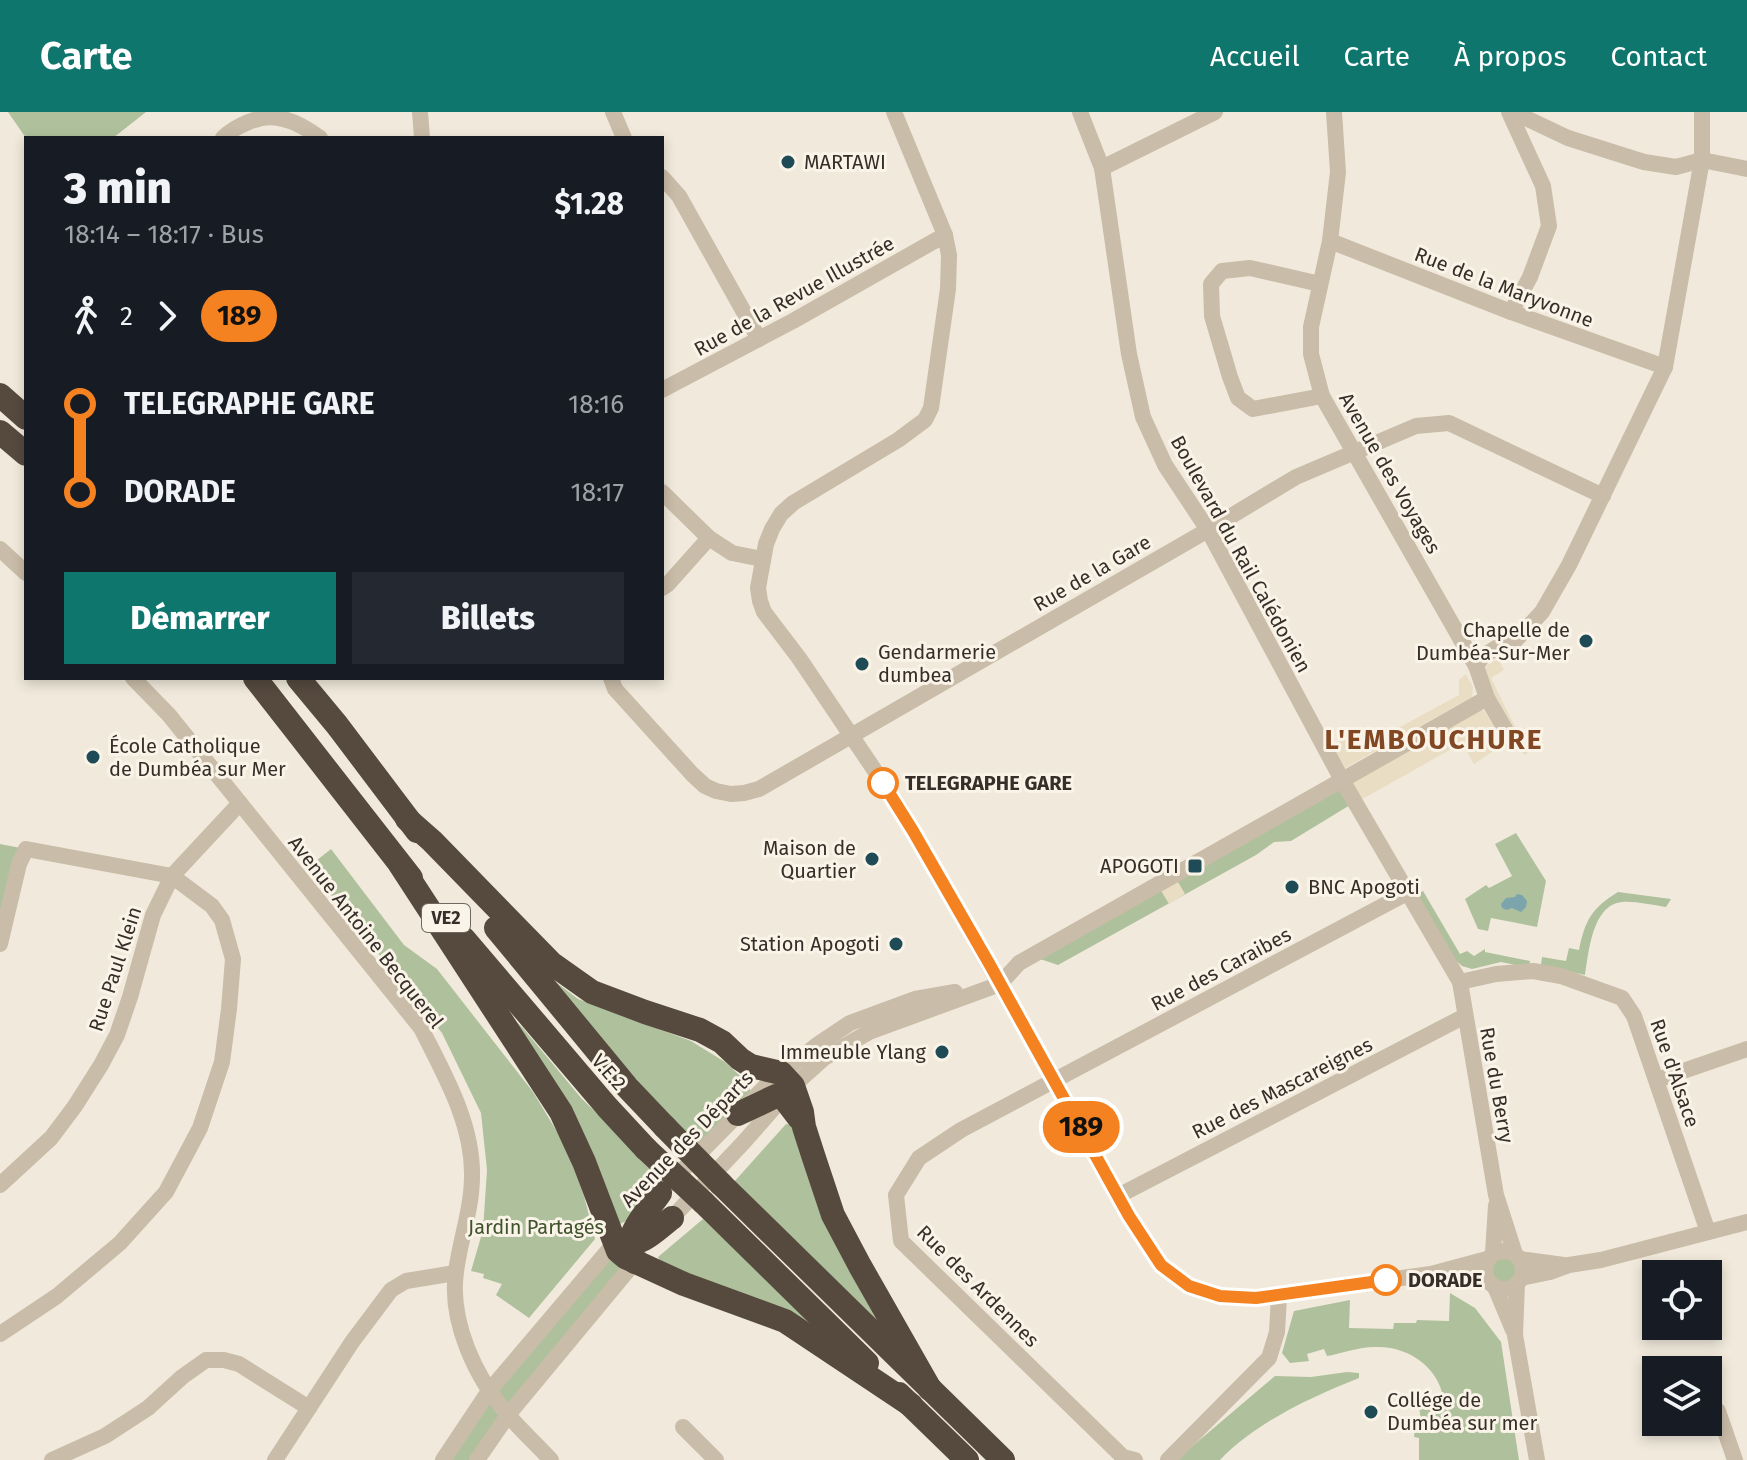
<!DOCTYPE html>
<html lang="fr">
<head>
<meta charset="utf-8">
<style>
  body { margin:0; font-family:"Fira Sans",sans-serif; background:#242831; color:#f1f3f6; height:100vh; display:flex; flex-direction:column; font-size:30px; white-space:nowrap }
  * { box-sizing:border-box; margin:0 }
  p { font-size:26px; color:#9ea1a6 }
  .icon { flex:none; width:44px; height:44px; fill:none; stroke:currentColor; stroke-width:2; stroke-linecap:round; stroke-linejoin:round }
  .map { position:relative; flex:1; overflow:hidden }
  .panel { position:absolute; left:24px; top:24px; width:640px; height:544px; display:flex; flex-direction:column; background:#171b24; border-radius:0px; box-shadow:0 4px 12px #0003 }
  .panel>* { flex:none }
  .badge { padding:0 16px; border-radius:26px; font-size:28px; line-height:52px }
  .buttons { position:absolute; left:1642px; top:1148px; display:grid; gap:16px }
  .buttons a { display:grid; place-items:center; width:80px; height:80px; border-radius:0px; background:#171b24; box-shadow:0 4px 12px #0003; font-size:40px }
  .map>.badge { position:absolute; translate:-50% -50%; box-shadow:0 0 0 4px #fff }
  .legs { display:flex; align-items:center; gap:12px; height:88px; padding:0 40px; font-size:26px }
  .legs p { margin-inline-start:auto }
  .summary { display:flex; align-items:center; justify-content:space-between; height:136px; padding:0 40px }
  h1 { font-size:44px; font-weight:800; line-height:60px }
  .action { display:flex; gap:16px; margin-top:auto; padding:16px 40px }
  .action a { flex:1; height:92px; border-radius:0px; background:#0f766e; color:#fff; font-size:32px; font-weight:800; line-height:92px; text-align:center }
  .action a+a { background:#242831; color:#f1f3f6 }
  ul { padding:0 40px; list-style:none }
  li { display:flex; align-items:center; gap:28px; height:88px; font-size:30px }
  li i { display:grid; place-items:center; width:12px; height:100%; margin:0 10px; background:currentColor }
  li i::after { content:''; width:20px; height:20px; margin:-10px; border:6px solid; border-radius:50%; background:#171b24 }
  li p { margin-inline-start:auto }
  li:first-child i { background:linear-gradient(#0000 50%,currentColor 0) }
  li:last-child i { background:linear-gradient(currentColor 50%,#0000 0) }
  header { display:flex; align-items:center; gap:48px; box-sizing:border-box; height:112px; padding:0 40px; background:#0f766e; color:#fff }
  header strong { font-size:38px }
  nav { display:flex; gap:44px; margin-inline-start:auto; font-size:28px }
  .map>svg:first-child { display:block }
</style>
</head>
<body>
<header>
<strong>Carte</strong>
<nav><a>Accueil</a><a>Carte</a><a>À propos</a><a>Contact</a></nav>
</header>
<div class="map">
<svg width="1747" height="1348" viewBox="0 0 1747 1348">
  <rect width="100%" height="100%" fill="#f1eadc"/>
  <!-- green -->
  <g fill="#afc09c">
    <path d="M8,0H146L113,26H26Z"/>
    <path d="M1342,668L1355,690L1291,729L1274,730L1256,743L1058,853L1031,844Z"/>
    <path d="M1516,721L1546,769L1537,815L1491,806L1488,819L1478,817L1465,787L1486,773L1489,776L1512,764L1495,732Z"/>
    <path d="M0,732L26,737L0,832Z"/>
    <path d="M331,737L404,833L437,857L533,980L565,1033L584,1084L595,1127L529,1206L496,1183L502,1172L483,1166L484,1162L471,1159L483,1118L487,1058L481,1001L442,921L331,783L333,780L311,753Z"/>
    <path d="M1423,779L1460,842L1467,839L1474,844L1485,837V840L1530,849L1529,856L1501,850L1472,857L1462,854L1450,843L1416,783Z"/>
    <path d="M1618,780L1671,787L1666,795C1652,793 1635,789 1622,790C1592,793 1589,840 1585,863L1541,853L1542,845L1566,849L1569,836L1579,838C1585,808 1592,796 1618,780Z"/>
    <path d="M544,861L578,887L691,929L725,950L750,973V980L695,1035Z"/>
    <path d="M497,891L522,915L582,987L664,1066L628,1108L620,1112Z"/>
    <path d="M786,1012L795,1013L880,1211L734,1070Z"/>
    <path d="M703,1107L822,1216L661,1151L658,1145Z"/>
    <path d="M615,1131L635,1150L477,1348H443Z"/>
    <circle cx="1504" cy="1158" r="12"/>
    <path d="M1450,1181L1475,1196L1501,1230L1519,1348H1419V1326L1414,1325L1415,1316H1422L1419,1294L1444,1292C1442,1258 1411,1235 1378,1235C1361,1234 1343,1241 1327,1244L1324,1237L1307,1242L1309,1249L1290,1251L1282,1241L1294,1199L1350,1188L1349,1216L1393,1217L1394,1211H1416L1417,1208L1449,1209Z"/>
    <path d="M1347,1260L1359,1261V1266C1311,1285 1255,1311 1220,1348H1176L1275,1264L1311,1265Z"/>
  </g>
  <!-- plaza -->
  <g fill="#e9ddc3">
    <path d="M1498,547L1504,558L1491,566L1528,641L1524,643L1483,560L1487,553Z"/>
    <path d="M1466,562L1473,575L1472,585L1345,656L1338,653L1329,635L1345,627L1354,640L1459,583V568Z"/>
    <path d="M1481,597L1485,600L1504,632L1474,652L1462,631L1368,684L1355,690L1342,668Z"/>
    <path d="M1174,763L1185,782L1169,792L1157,772Z"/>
  </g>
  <!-- water -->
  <path fill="#7ba4ad" d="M1517,782L1522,783L1527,789L1526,795L1521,800L1512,796L1507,798L1502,796L1501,792L1506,786L1515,785Z"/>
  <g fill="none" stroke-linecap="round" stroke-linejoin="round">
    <!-- minor -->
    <g stroke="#c9bca8" stroke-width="16">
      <path d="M420,0L422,26"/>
      <path d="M613,0L624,26"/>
      <path d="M894,0L945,123L949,143L948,177L931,296L925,308L898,328L793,391L781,402L772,417L766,432L758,476L760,489L764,500L799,546L900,696L1088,1029L1129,1104L1161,1153L1189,1174L1220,1184L1256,1186L1431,1162L1487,1147"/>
      <path d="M1080,0L1102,56L1129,242L1143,305L1165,353L1208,418L1342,668L1460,870L1496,1083L1515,1142"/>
      <path d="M1334,0L1338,60L1330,129L1311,215V242L1322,284L1476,554L1487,586L1513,631"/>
      <path d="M1509,0L1543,74L1549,114L1530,165L1511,200"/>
      <path d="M1513,0L1568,26L1644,50L1676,55L1702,48L1747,57"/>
      <path d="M223,26C235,14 261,2 278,6C294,8 308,17 320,26"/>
      <path d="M1102,56L1215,0"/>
      <path d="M662,65L679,84L759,227"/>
      <path d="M1330,129L1511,200L1665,255"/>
      <path d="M1320,172L1250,156L1222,159L1211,172L1212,204L1230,265L1238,286L1253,297L1322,284"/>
      <path d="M662,278L793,209L945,123"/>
      <path d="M662,380L709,426L732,441L762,447"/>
      <path d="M0,437L26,461"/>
      <path d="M662,476L668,472L709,426"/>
      <path d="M1476,554L1482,545L1496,536L1513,531L1542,500L1569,453L1665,255L1702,48V0"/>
      <path d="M133,566L169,603L421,916C444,962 473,1011 472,1064C472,1097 460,1128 456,1160C449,1210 476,1267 509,1304C522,1319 537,1333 551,1348"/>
      <path d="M611,566L615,577L692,662L705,674L716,679L731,682L744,681L759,677L1208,418L1296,365L1416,314L1449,311L1603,384"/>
      <path d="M0,832L19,752L26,737L172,764L212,794L222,808L233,847L229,897L222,950L200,1016L166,1080L120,1131L57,1184L0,1222"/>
      <path d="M1460,870L1496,862L1533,859L1561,864L1622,886L1634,904L1708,1120"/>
      <path d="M1657,968L1747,937"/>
      <path d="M669,1072L768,972L817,933L850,911L915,887L955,880"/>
      <path d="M0,1073L51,1026L75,994L101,953L117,923L130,885L153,803L172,764L240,691"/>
      <path d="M1118,1084L1465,904"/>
      <path d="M667,1111L743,1031L793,974L824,946L869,920L1000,872L1019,851L1487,586"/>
      <circle cx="1504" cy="1158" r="19"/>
      <path d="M1493,1141L1496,1093"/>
      <path d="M1520,1147L1564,1153"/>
      <path d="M1441,1163L1488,1168"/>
      <path d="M1521,1166L1550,1160L1569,1153L1601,1148L1747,1110"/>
      <path d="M1517,1171L1515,1223L1537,1348"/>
      <path d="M1495,1175L1513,1218"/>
      <path d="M1718,1299L1735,1348"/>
      <path d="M683,1315L716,1348"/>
      <path d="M52,1348L105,1324L148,1296L182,1265L206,1248H224L239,1252L309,1296"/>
      <path d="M275,1348L352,1230L391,1178L406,1169L455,1161"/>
      <path d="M443,1348L489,1279L618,1127"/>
      <path d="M477,1348L508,1303L639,1145"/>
      <path d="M1135,1348L1123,1345L901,1129L896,1083L919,1046L961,1018L1407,781"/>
      <path d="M1168,1348L1269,1246L1277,1220L1279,1184"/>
    </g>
    <!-- highway -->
    <g stroke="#564a3f" stroke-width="24">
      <path d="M0,283L26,306"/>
      <path d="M0,320L26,342"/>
      <path d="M255,566L411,766"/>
      <path d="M298,566L337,613L417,719"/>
      <path d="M407,707L432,729L551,851L592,880L645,900L700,918L722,930L740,947L751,954L781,961L793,974L802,1000L804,1015L813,1043L833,1103L860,1154L930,1277"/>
      <path d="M401,754L561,1000L584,1050L618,1139L625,1145L684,1172L785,1209L911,1293"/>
      <path d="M496,816L627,975L665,1015"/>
      <path d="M464,827L607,995L646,1037"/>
      <path d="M738,1002L776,984L783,985L799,1006"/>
      <path d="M721,1072L1003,1348"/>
      <path d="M703,1090L867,1251"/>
      <path d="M621,1132C643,1134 656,1118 672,1106"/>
      <path d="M635,1150C633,1144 630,1137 630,1131C631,1116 652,1093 660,1081"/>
      <path d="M899,1282L967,1348"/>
    </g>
    <!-- highway-bridge -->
    <g stroke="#564a3f" stroke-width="24">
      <path d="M665,1015L721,1072"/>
      <path d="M646,1037L703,1090"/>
    </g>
  </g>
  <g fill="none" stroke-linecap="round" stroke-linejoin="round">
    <!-- line-1 casing -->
    <g stroke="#fff" stroke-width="18">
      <path id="line-1" d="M883,671L913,719L990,853L1129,1104L1161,1153L1189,1174L1220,1184L1256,1186L1386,1168"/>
    </g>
    <!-- line-1 -->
    <use href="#line-1" stroke="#f58220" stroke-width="12"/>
  </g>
  <!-- markers -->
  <g fill="#1f4b56" stroke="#f9f3e8" stroke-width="3">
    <circle cx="788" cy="50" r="8"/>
    <circle cx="1586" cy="529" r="8"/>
    <circle cx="862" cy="552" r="8"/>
    <circle cx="93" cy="645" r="8"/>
    <circle cx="872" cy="747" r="8"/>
    <rect x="1187" y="746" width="16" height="16" rx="4"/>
    <circle cx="1292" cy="775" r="8"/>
    <circle cx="896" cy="832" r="8"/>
    <circle cx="942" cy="940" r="8"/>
    <circle cx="1371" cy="1300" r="8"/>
  </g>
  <g fill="#fff" stroke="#f58220" stroke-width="4">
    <circle cx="883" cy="671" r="14"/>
    <circle cx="1386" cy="1168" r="14"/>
  </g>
  <g text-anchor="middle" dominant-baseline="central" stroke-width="6" stroke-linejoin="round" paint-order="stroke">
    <!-- shield labels -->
    <rect fill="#f9f3e8" stroke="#706962" stroke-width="2" x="422" y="792" width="48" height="28" rx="6"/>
    <g font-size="18" font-weight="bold" fill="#362e28">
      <text x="446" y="806">VE2</text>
    </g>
    <!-- poi labels -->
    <g font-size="20" fill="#362e28" stroke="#f9f3e8" text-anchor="start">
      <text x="804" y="50">MARTAWI</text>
      <text x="1570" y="518" text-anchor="end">Chapelle de<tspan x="1570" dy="23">Dumbéa-Sur-Mer</tspan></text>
      <text x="878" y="540">Gendarmerie<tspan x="878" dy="23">dumbea</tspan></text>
      <text x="109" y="634">École Catholique<tspan x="109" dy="23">de Dumbéa sur Mer</tspan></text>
      <text x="856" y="736" text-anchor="end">Maison de<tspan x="856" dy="23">Quartier</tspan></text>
      <text x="1179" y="754" text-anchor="end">APOGOTI</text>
      <text x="1308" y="775">BNC Apogoti</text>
      <text x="880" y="832" text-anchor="end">Station Apogoti</text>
      <text x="926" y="940" text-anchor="end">Immeuble Ylang</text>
      <text x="1387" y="1288">Collége de<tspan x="1387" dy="23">Dumbéa sur mer</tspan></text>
    </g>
    <!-- street labels -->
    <g font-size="20" fill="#362e28" stroke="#f9f3e8">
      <text transform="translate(1504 175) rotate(21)">Rue de la Maryvonne</text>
      <text transform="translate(794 184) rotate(-29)">Rue de la Revue Illustrée</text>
      <text transform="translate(1390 361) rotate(60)">Avenue des Voyages</text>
      <text transform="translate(1241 442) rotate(61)">Boulevard du Rail Calédonien</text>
      <text transform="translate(1092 461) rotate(-30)">Rue de la Gare</text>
      <text transform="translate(366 820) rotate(52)">Avenue Antoine Becquerel</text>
      <text transform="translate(115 857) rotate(-72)">Rue Paul Klein</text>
      <text transform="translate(1221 857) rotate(-28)">Rue des Caraibes</text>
      <text transform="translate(609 960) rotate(49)">V.E.2</text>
      <text transform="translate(1675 961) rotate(71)">Rue d'Alsace</text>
      <text transform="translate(1497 973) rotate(80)">Rue du Berry</text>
      <text transform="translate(1282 976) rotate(-27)">Rue des Mascareignes</text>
      <text transform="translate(687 1027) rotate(-46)">Avenue des Départs</text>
      <text transform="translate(978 1174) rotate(45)">Rue des Ardennes</text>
    </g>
    <!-- stop labels -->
    <g font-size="20" font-weight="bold" fill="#362e28" stroke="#f9f3e8" text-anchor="start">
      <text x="905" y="671">TELEGRAPHE GARE</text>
      <text x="1408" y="1168">DORADE</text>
    </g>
    <!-- park labels -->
    <g font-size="20" fill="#40532c" stroke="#f9f3e8">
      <text x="536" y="1115">Jardin Partagés</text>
    </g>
    <!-- district labels -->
    <g font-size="28" font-weight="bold" letter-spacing="2" fill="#824723" stroke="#f9f3e8">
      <text x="1434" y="627">L'EMBOUCHURE</text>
    </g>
  </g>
</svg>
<div class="buttons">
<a><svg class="icon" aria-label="locate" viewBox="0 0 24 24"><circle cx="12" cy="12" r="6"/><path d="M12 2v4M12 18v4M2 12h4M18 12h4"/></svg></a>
<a><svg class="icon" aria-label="layers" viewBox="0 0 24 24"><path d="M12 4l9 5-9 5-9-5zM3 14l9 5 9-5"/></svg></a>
</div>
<b class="badge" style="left:1081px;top:1015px;background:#f58220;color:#111">189</b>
<section class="panel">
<div class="summary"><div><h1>3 min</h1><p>18:14 – 18:17 · Bus</p></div><b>$1.28</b></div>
<div class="legs"><svg class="icon" aria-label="walk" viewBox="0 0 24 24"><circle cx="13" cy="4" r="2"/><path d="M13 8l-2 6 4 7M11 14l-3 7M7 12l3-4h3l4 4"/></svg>2<svg class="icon" aria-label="forward" viewBox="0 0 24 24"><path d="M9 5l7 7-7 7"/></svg><b class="badge" style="background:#f58220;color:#111">189</b></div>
<ul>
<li><i style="color:#f58220"></i><b>TELEGRAPHE GARE</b><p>18:16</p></li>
<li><i style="color:#f58220"></i><b>DORADE</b><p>18:17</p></li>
</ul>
<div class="action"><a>Démarrer</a><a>Billets</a></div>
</section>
</div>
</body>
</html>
